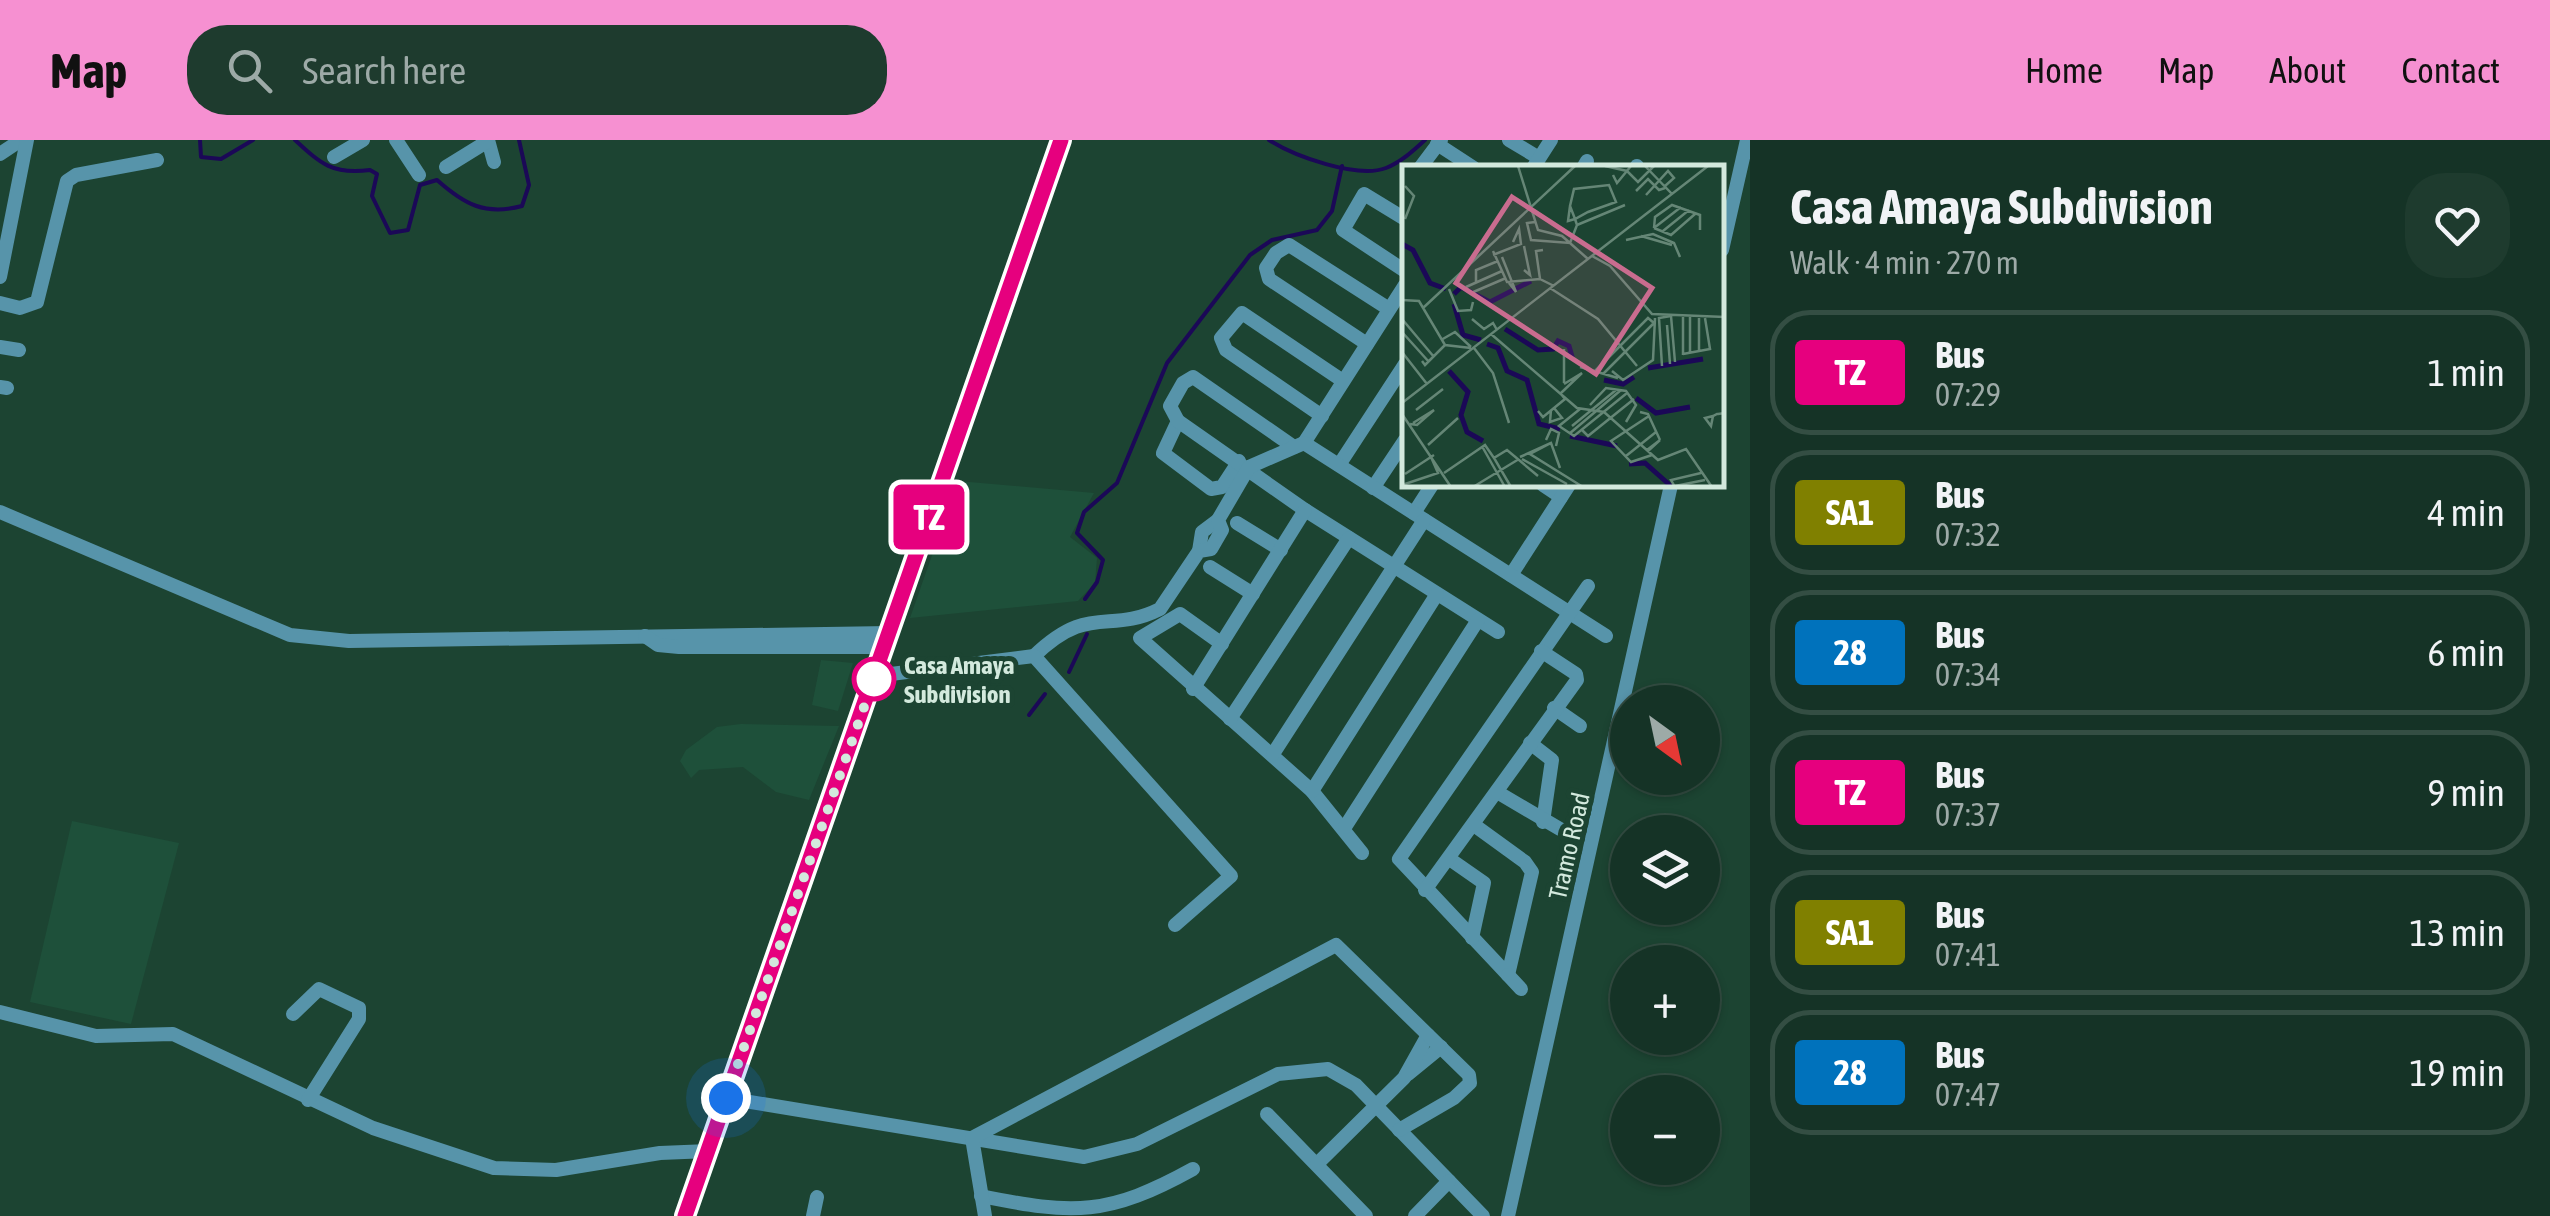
<!DOCTYPE html>
<html lang="en">
<head>
<meta charset="utf-8">
<style>
  body { margin:0; font-family:"Asap Condensed",sans-serif; background:#1e3b2e; color:#f1f3f6; height:100vh; display:flex; flex-direction:column; font-size:38px; white-space:nowrap }
  * { box-sizing:border-box; margin:0 }
  p { font-size:32px; color:#9daaa7 }
  .icon { flex:none; width:55px; height:55px; fill:none; stroke:currentColor; stroke-width:2; stroke-linecap:round; stroke-linejoin:round }
  .map { position:relative; flex:1; overflow:hidden }
  .panel { display:flex; flex-direction:column; background:#153326; width:800px }
  .panel>* { flex:none }
  .badge { padding:0 20px; border-radius:8px; font-size:35px; line-height:65px }
  .needle { width:65px; rotate:147deg }
  .controls { position:absolute; left:1610px; top:545px; display:grid; gap:20px }
  .controls a { display:grid; place-items:center; width:110px; height:110px; border-radius:50%; background:#153326; box-shadow:0 2px 8px #0004,0 0 0 2px #344e43; font-size:50px }
  .you { position:absolute; width:50px; height:50px; margin:-25px; border:8px solid #fff; border-radius:50%; background:#1a73e8; box-shadow:0 0 0 15px #1a73e833 }
  .map>.badge { position:absolute; translate:-50% -50%; box-shadow:0 0 0 5px #fff }
  .round { display:grid; place-items:center; flex:none; width:105px; height:105px; border-radius:40px; background:#1e3b2e }
  .head { display:flex; align-items:center; justify-content:space-between; height:170px; padding:0 40px }
  h1 { font-size:48px; font-weight:700; line-height:75px }
  ul { padding:0; list-style:none }
  li { display:flex; align-items:center; gap:30px; height:125px; margin:0 20px 15px; padding:0 20px; border:5px solid #344e43; border-radius:40px }
  li div { flex:1 }
  li b { display:block; font-size:38px }
  li em { font-style:normal }
  li .badge { min-width:110px; font-weight:700; text-align:center }
  header { display:flex; align-items:center; gap:60px; box-sizing:border-box; height:140px; padding:0 50px; background:#f690d1; color:#111 }
  header strong { font-size:48px }
  nav { display:flex; gap:55px; margin-inline-start:auto; font-size:35px }
  .search { width:700px; height:90px; background:#1e3b2e; display:flex; align-items:center; gap:25px; box-sizing:border-box; padding:0 35px; border-radius:40px; color:#9daaa7; font-size:38px }
  main { display:flex; flex:1; min-height:0 }
  .map>svg:first-child { display:block }
</style>
</head>
<body>
<header>
<strong>Map</strong>
<div class="search"><svg class="icon" aria-label="search" viewBox="0 0 24 24"><circle cx="10" cy="10" r="6"/><path d="M15 15l6 6"/></svg>Search here</div>
<nav><a>Home</a><a>Map</a><a>About</a><a>Contact</a></nav>
</header>
<main>
<div class="map">
<svg width="1750" height="1076" viewBox="0 0 1750 1076">
  <rect width="100%" height="100%" fill="#1c4432"/>
  <!-- built -->
  <g fill="#1e503a">
    <path d="M958,341L1094,353L1070,397L1097,418L1095,443L1078,461L910,478Z"/>
    <path d="M821,520L853,523L838,571L812,565Z"/>
    <path d="M741,584L839,586L809,660L776,652L743,627L699,630L691,638L680,621L686,610L717,587Z"/>
    <path d="M72,681L179,703L131,884L30,862Z"/>
  </g>
  <g fill="none" stroke-linecap="round" stroke-linejoin="round">
    <!-- stream -->
    <g stroke="#1b0857" stroke-width="4">
      <path d="M200,0L201,17L221,19L253,0"/>
      <path d="M295,0C321,24 333,35 370,30L377,34L372,56L390,93L408,90L420,45L437,40C464,64 485,76 522,66L529,45L519,0"/>
      <path d="M1269,0C1294,16 1357,39 1386,28C1401,22 1413,11 1425,0"/>
      <path d="M1085,459L1097,442L1103,420L1077,393L1084,372L1117,343L1167,223L1250,115L1272,100L1317,90L1332,71L1342,26"/>
      <path d="M1069,532L1087,494"/>
      <path d="M1029,575L1045,554"/>
    </g>
    <!-- minor -->
    <g stroke="#5794aa" stroke-width="14">
      <path d="M396,0L419,35"/>
      <path d="M488,0L494,22"/>
      <path d="M1509,0L1539,18"/>
      <path d="M1437,4L1474,28"/>
      <path d="M0,14L21,0"/>
      <path d="M334,17L363,0"/>
      <path d="M446,27L488,1"/>
      <path d="M1420,28L1441,0"/>
      <path d="M1533,28L1551,0"/>
      <path d="M1583,28L1587,21"/>
      <path d="M1636,28L1637,26"/>
      <path d="M1405,79L1364,54L1343,90L1405,131"/>
      <path d="M1722,110L1747,0"/>
      <path d="M0,137L27,0"/>
      <path d="M0,163L20,168L37,162L67,41L76,35L157,20"/>
      <path d="M1367,204L1269,139L1266,128L1276,113L1289,105L1389,169"/>
      <path d="M0,207L19,210"/>
      <path d="M0,247L7,248"/>
      <path d="M1322,276L1226,210L1221,198L1242,173L1343,241"/>
      <path d="M1178,281L1163,313L1211,349L1222,347L1239,321"/>
      <path d="M1304,303L1405,145"/>
      <path d="M1294,307L1193,237L1183,243L1170,266L1178,281L1305,370L1498,492"/>
      <path d="M1339,325L1405,224"/>
      <path d="M1543,345L1561,357"/>
      <path d="M1373,348L1405,300"/>
      <path d="M0,372L290,495L349,501L889,493"/>
      <path d="M1414,373L1432,345"/>
      <path d="M1237,383L1281,410"/>
      <path d="M1199,411L1202,392L1218,380"/>
      <path d="M1210,427L1253,454"/>
      <path d="M1511,435L1569,345"/>
      <path d="M645,496L658,505L679,507H885"/>
      <path d="M1222,504L1180,474L1140,498L1312,651L1362,713"/>
      <path d="M1034,516C1090,462 1108,495 1160,469L1199,411L1211,409L1222,390L1218,380L1249,327L1304,303L1606,496"/>
      <path d="M875,536L1034,516L1231,736L1175,785"/>
      <path d="M1193,549L1305,370"/>
      <path d="M1554,568L1580,586"/>
      <path d="M1230,579L1349,398"/>
      <path d="M1530,603L1552,620L1543,682"/>
      <path d="M1273,614L1424,380"/>
      <path d="M1312,651L1437,454"/>
      <path d="M1497,652L1560,689"/>
      <path d="M1474,685L1525,722L1532,732L1508,835L1399,719L1588,446"/>
      <path d="M1345,687L1478,480"/>
      <path d="M1451,720L1484,743L1472,798"/>
      <path d="M1425,750L1577,540L1576,534L1541,511"/>
      <path d="M1508,835L1521,849"/>
      <path d="M0,872L96,896L173,894L373,988L494,1028L556,1030L660,1013L709,1011"/>
      <path d="M293,874L319,849L359,868V879L308,960"/>
      <path d="M1408,934L1441,907"/>
      <path d="M726,958L1084,1017L1137,1004L1278,934L1328,929L1356,945L1483,1076"/>
      <path d="M1267,974L1366,1076"/>
      <path d="M1317,1024L1404,938L1428,895"/>
      <path d="M981,1056C1074,1075 1108,1076 1193,1029"/>
      <path d="M813,1076L817,1057"/>
      <path d="M985,1076L972,998L1336,805L1469,935L1470,943L1454,958L1399,990"/>
      <path d="M1415,1076L1449,1041"/>
      <path d="M1508,1076L1671,345"/>
    </g>
    <!-- major -->
    <path stroke="#b3e2f3" stroke-width="18" d="M685,1076L1061,0"/>
  </g>
  <g fill="none" stroke-linecap="round" stroke-linejoin="round">
    <!-- line casing -->
    <g stroke="#fff" stroke-width="22">
      <path id="line" d="M685,1076L1061,0"/>
    </g>
    <!-- line -->
    <use href="#line" stroke="#e6007e" stroke-width="15"/>
    <!-- walk -->
    <path stroke="#d3e9dd" stroke-width="10" stroke-dasharray="0 18" d="M726,958L875,536L874,539"/>
  </g>
  <!-- markers -->
  <circle fill="#fff" stroke="#e6007e" stroke-width="5" cx="874" cy="539" r="20"/>
  <g text-anchor="middle" dominant-baseline="central" stroke-width="10" stroke-linejoin="round" paint-order="stroke">
    <!-- stop labels -->
    <g font-size="25" font-weight="bold" fill="#d3e9dd" stroke="#1c4432" text-anchor="start">
      <text x="904" y="525">Casa Amaya<tspan x="904" dy="29">Subdivision</tspan></text>
    </g>
    <!-- street labels -->
    <g font-size="25" fill="#d3e9dd" stroke="#1c4432">
      <text transform="translate(1569 706) rotate(-77)">Tramo Road</text>
    </g>
  </g>
  <!-- overview -->
  <g transform="translate(1402 25)">
    <rect width="322" height="322" fill="#1c4432"/>
    <path fill="none" stroke="#1b0857" stroke-width="5" d="M0,79L11,85L28,118L44,124M52,129L59,122L88,137L129,116M52,139L61,170L79,175M103,164L136,185L151,184L156,176L167,181L171,195M85,179L96,183L105,206L125,215L137,259L158,264M246,203L301,194M47,206L66,227L59,250L65,267L81,276M202,215L221,219L232,212M234,233L254,248L288,242M168,271L215,281M227,299L243,298L270,322"/>
    <path fill="none" stroke="#658676" stroke-width="2.5" d="M116,1L136,65L160,71L186,94M203,1L225,6L236,17L252,1M243,1L270,29M211,10L215,18L229,1M234,26L246,14L257,25L263,23M244,30L266,6L272,13L263,21M168,41L166,56L173,54L186,47L214,37L207,20L172,24L168,41L173,54L175,60L223,40M3,54L12,31L3,21M133,57L125,58L129,75L168,78L175,60M252,63L253,52L270,40L298,50V65M252,63L269,70L293,49M252,63L279,42M261,66L287,45M239,71L270,80M224,75L251,69L272,78L278,92M122,81L128,110L122,105M141,85L134,86L138,114L152,121M91,86L105,117L138,114M91,90L119,79L117,64L111,77M190,91L208,101L250,149L323,152M100,92L114,127L107,118M74,117V105L96,96M64,122L100,106M148,123L196,154L235,201M47,124L56,146L69,145L71,137M69,128L104,113M0,135L17,136L43,180L69,183M21,143L173,1M288,152V189M297,153V187M0,154L32,192M70,154L82,164L91,158L95,165M265,160L268,199M0,167L27,197M89,169L175,243L202,247L256,295L284,284L310,322M39,175L53,167L69,182M72,183L91,208L107,258M162,184V218M0,187L25,219M281,189L308,184L303,153M281,190V152M20,196L23,200L43,180M260,201L257,153L269,151L273,197M178,202L216,213M210,206L221,215L251,195L253,153M191,208L246,153L252,158M201,209L251,159M159,228L180,208L162,219M0,238L306,1M188,240L204,223L224,226L234,240L224,257M178,244L157,261L172,271L225,228M14,245L41,224M149,245L148,257L160,253L152,243M136,246L141,252L163,234L159,229M238,247L246,249L258,275M0,249L49,322M247,251L209,276L229,297L250,290M311,251L309,261L303,253L311,251L315,249H316L323,248M8,259L15,260L32,245L11,258M170,261L214,225M180,265L186,271L232,234M167,269L219,225M144,275L149,264L157,268L154,281M26,280L56,253M81,283L103,322M245,285L258,275L246,286M224,291L254,267M118,292L149,278M120,294L165,319M158,303L149,278L128,289L181,322M42,308L83,280L92,293M3,309L32,290M0,320L36,308L29,292M273,321L303,315M71,322L117,294M109,322L92,293L105,285L136,311M273,322L269,315L299,308"/>
    <path fill="#c96c8f" fill-opacity="0.15" stroke="#c96c8f" stroke-width="5" d="M110,32L250,123L194,209L54,118Z"/>
    <rect width="322" height="322" fill="none" stroke="#d3e9dd" stroke-width="5"/>
  </g>
</svg>
<div class="controls">
<a><svg class="needle" viewBox="-14 -14 28 28"><path d="M0-13l5 13h-10z" fill="#e53935"/><path d="M0 13l5-13h-10z" fill="#9daaa7"/></svg></a>
<a><svg class="icon" aria-label="layers" viewBox="0 0 24 24"><path d="M12 4l9 5-9 5-9-5zM3 14l9 5 9-5"/></svg></a>
<a>+</a>
<a>−</a>
</div>
<div class="you" style="left:726px;top:958px"></div>
<b class="badge" style="left:929px;top:377px;background:#e6007e;color:#fff">TZ</b>
</div>
<section class="panel">
<div class="head"><div><h1>Casa Amaya Subdivision</h1><p>Walk · 4 min · 270 m</p></div><a class="round"><svg class="icon" aria-label="heart" viewBox="0 0 24 24"><path d="M12 20l-8-8c-3-5 5-10 8-4 3-6 11-1 8 4z"/></svg></a></div>
<ul>
<li><span class="badge" style="background:#e6007e;color:#fff">TZ</span><div><b>Bus</b><p>07:29</p></div><em>1 min</em></li>
<li><span class="badge" style="background:#808000;color:#fff">SA1</span><div><b>Bus</b><p>07:32</p></div><em>4 min</em></li>
<li><span class="badge" style="background:#0072bc;color:#fff">28</span><div><b>Bus</b><p>07:34</p></div><em>6 min</em></li>
<li><span class="badge" style="background:#e6007e;color:#fff">TZ</span><div><b>Bus</b><p>07:37</p></div><em>9 min</em></li>
<li><span class="badge" style="background:#808000;color:#fff">SA1</span><div><b>Bus</b><p>07:41</p></div><em>13 min</em></li>
<li><span class="badge" style="background:#0072bc;color:#fff">28</span><div><b>Bus</b><p>07:47</p></div><em>19 min</em></li>
</ul>
</section>
</main>
</body>
</html>
